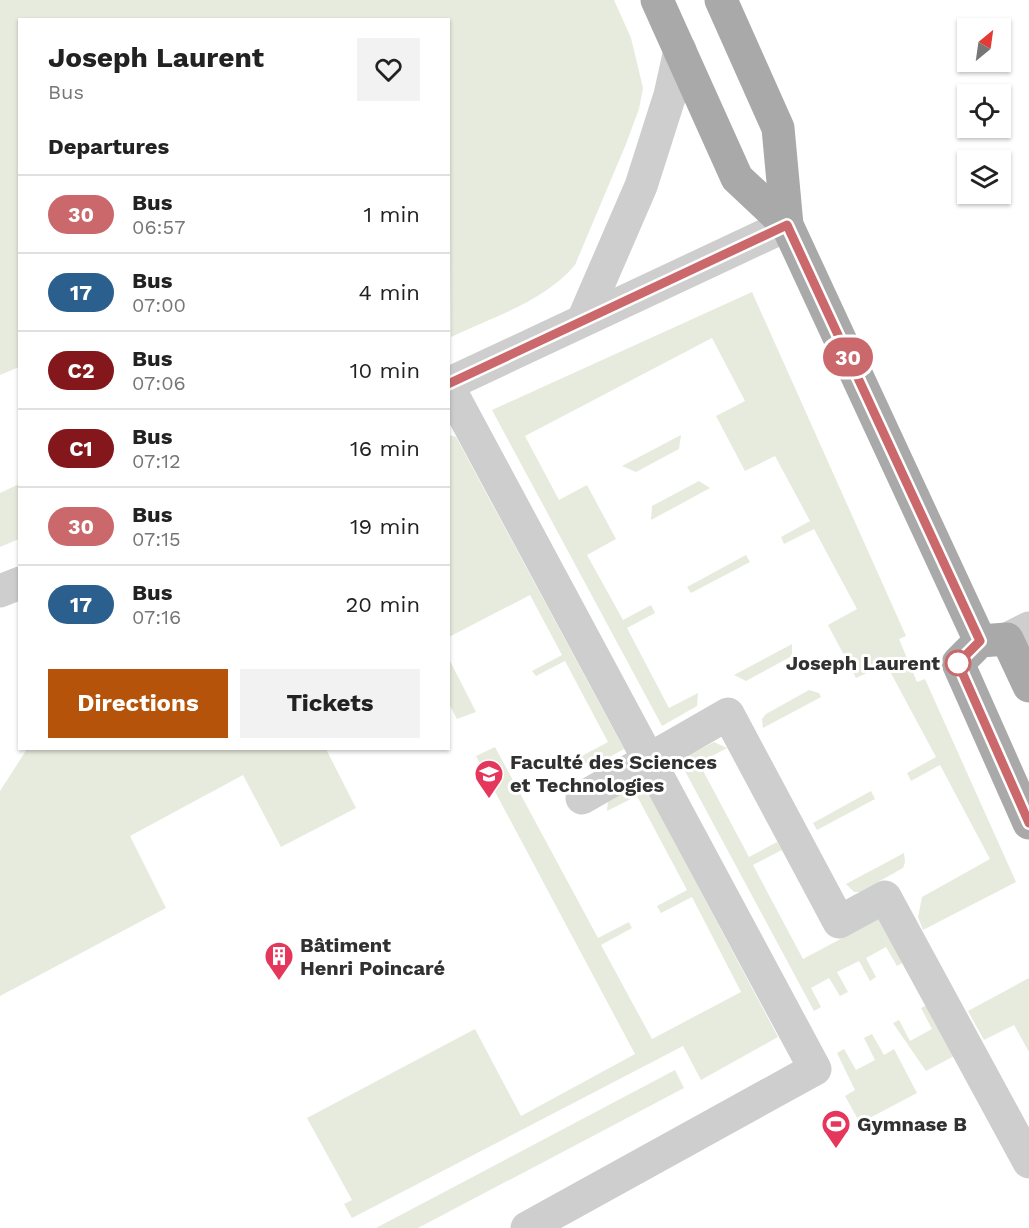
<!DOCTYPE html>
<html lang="en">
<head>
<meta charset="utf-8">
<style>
  body { margin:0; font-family:"Work Sans",sans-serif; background:#f2f2f2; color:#222; height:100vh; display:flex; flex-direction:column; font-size:22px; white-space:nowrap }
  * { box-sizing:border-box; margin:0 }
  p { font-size:20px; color:#767676 }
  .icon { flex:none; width:33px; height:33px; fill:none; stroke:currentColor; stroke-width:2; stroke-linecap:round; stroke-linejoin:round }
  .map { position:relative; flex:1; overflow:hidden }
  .side { position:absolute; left:18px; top:18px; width:432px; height:732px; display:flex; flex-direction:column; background:#fff; border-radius:0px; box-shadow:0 2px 4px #0004 }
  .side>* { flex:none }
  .badge { padding:0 12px; border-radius:20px; font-size:21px; line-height:39px }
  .needle { width:39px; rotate:29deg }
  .fabs { position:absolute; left:957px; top:18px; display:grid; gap:12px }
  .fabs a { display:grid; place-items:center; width:54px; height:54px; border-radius:0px; background:#fff; box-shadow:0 2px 4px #0004; font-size:30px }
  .map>.badge { position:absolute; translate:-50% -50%; box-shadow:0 0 0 3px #fff }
  h2 { padding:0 30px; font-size:22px; line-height:54px }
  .round { display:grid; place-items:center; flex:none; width:63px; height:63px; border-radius:0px; background:#f2f2f2 }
  .overview { display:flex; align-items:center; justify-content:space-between; height:102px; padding:0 30px }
  h1 { font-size:28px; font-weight:700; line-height:45px }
  .button { display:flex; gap:12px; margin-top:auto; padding:12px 30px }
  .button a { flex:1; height:69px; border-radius:0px; background:#b45309; color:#fff; font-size:24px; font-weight:700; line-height:69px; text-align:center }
  .button a+a { background:#f2f2f2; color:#222 }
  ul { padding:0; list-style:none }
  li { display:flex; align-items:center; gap:18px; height:78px; padding:0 30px; border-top:2px solid #e0e0e0 }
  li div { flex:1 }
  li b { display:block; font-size:22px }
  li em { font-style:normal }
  li .badge { min-width:66px; font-weight:700; text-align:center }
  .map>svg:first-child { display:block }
</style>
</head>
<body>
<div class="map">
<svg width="1029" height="1228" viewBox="0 0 1029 1228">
  <rect width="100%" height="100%" fill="#fff"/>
  <!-- green -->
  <g fill="#e6ebdd">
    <path d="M0,0H614L631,38L643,88L639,109L626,144L575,265C545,301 493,317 451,337L448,20H20L19,367L0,375Z"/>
    <path d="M752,292L906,636L899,639L917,682L925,679L1016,882L923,930L918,917L922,897L990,859L940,765L911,781L907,773L936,757L886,664L856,678L828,625L857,609L814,529L784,544L781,537L810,521L775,456L745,471L716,416L745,401L712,338L525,436L559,500L587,485L616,539L587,555L623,620L651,605L655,613L627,628L669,708L698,693L697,706L662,726L492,410Z"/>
    <path d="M449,435L456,437L624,749L595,765H589L578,758L608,742L565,661L536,676L532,671L562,655L530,595L449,637Z"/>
    <path d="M681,435L679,449L636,472L622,466Z"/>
    <path d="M699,481L710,488L651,520L652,506Z"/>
    <path d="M19,484V539L0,547V493Z"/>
    <path d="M746,555L750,562L691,593L687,587Z"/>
    <path d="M792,644V656L746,681L734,675Z"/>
    <path d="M449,659L476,712L457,719L449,704Z"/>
    <path d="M809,690L819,693L821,697L763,728L762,719L766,714Z"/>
    <path d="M714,742L727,748L699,763L749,857L777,842L782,850L753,865L803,959L878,919L882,920L904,962L897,966L886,947L866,958L876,977L870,981L859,961L837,972L848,992L840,996L829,978L811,988L821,1007L814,1011L679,760Z"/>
    <path d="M495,747L598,938L629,922L632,928L601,945L652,1039L741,992L692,897L661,913L657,906L687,890L637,796L607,811L608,800L641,779L778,1037L701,1080L683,1046L352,1218L344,1204L352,1200L307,1118L475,1029L521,1116L635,1054L476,756Z"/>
    <path d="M326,749L356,808L281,847L243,775L130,836L166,908L0,996V791L27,749Z"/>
    <path d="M871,791L875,799L817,830L813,823Z"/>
    <path d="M904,853L905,862L903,868L860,892H854L846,884Z"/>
    <path d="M1029,978V1052L1014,1025L984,1040L968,1011Z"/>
    <path d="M927,1005L954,1056L926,1071L893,1023L899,1020L910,1041L932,1029L921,1008Z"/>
    <path d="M872,1034L884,1055L894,1049L917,1093L860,1123L845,1096L855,1090L837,1053L844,1049L856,1070L875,1060L864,1038Z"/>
    <path d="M675,1070L684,1088L418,1228H376Z"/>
  </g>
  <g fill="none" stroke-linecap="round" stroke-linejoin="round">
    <!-- minor -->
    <g stroke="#cecece" stroke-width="33">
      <path d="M583,320L641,186L670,95L680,50"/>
      <path d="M448,384L787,225"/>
      <path d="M448,386L815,1069L527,1228"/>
      <path d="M0,591L20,583"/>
      <path d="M1007,639L1029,628"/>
      <path d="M582,798L728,714L839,922L885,897L1029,1162"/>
    </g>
    <!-- major -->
    <g stroke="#a9a9a9" stroke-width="33">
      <path d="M657,0L737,178L787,225"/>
      <path d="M721,0L778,128L787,225L980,641"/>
      <path d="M1029,686L1007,639L980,641L958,663L1029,823"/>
    </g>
  </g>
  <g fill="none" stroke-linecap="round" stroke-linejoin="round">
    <!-- line casing -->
    <g stroke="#fff" stroke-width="14">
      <path id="line" d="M448,384L787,225L980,641L958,663L1029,823"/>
    </g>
    <!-- line -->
    <use href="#line" stroke="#cb686b" stroke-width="9"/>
  </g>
  <!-- icons -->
  <defs>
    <g id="university-pin" transform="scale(1.5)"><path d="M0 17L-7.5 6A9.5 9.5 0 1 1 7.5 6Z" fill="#e5375b" stroke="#fff"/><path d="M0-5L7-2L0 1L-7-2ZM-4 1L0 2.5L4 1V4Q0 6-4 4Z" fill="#fff"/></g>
    <g id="building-pin" transform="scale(1.5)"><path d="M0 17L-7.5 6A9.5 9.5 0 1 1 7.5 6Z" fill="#e5375b" stroke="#fff"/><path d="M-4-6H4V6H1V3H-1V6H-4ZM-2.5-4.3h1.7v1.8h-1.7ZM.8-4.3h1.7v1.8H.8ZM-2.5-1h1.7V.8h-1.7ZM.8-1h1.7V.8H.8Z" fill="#fff"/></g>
    <g id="stadium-pin" transform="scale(1.5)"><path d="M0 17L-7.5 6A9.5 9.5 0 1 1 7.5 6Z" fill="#e5375b" stroke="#fff"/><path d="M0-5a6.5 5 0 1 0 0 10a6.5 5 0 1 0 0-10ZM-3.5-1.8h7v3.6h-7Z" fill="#fff"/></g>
  </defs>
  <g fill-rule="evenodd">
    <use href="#university-pin" x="489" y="774"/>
    <use href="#building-pin" x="279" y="956"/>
    <use href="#stadium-pin" x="836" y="1124"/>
  </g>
  <!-- markers -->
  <circle fill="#fff" stroke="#cb686b" stroke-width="3" cx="958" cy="663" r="12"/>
  <g text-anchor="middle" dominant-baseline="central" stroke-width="6" stroke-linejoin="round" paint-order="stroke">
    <!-- stop labels -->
    <g font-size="20" font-weight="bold" fill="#313131" stroke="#fff" text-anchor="end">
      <text x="940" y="663">Joseph Laurent</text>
    </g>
    <!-- poi labels -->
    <g font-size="20" font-weight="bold" fill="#313131" stroke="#fff" text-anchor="start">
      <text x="510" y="762">Faculté des Sciences<tspan x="510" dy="23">et Technologies</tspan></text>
      <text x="300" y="945">Bâtiment<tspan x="300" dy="23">Henri Poincaré</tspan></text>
      <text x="857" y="1124">Gymnase B</text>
    </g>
  </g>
</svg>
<div class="fabs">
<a><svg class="needle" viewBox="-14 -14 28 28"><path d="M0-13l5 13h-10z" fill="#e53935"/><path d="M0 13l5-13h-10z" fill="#767676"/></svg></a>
<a><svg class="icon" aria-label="locate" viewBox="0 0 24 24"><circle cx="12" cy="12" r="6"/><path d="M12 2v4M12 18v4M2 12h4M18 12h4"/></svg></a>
<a><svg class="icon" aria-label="layers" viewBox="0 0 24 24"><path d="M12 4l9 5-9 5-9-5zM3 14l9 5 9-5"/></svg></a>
</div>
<b class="badge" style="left:848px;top:357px;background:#cb686b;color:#fff">30</b>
<section class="side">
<div class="overview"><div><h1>Joseph Laurent</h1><p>Bus</p></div><a class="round"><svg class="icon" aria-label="heart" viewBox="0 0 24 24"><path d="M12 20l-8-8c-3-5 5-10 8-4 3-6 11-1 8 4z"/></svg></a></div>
<h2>Departures</h2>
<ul>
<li><span class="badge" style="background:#cb686b;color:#fff">30</span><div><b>Bus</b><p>06:57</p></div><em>1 min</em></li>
<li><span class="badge" style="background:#2b5f8d;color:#fff">17</span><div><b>Bus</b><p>07:00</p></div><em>4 min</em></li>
<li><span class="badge" style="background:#83171b;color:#fff">C2</span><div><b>Bus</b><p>07:06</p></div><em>10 min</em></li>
<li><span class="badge" style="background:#83171b;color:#fff">C1</span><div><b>Bus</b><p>07:12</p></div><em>16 min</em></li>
<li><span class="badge" style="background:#cb686b;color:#fff">30</span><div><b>Bus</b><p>07:15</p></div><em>19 min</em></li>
<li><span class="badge" style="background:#2b5f8d;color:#fff">17</span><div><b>Bus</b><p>07:16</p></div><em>20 min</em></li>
</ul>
<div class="button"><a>Directions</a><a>Tickets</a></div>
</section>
</div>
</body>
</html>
